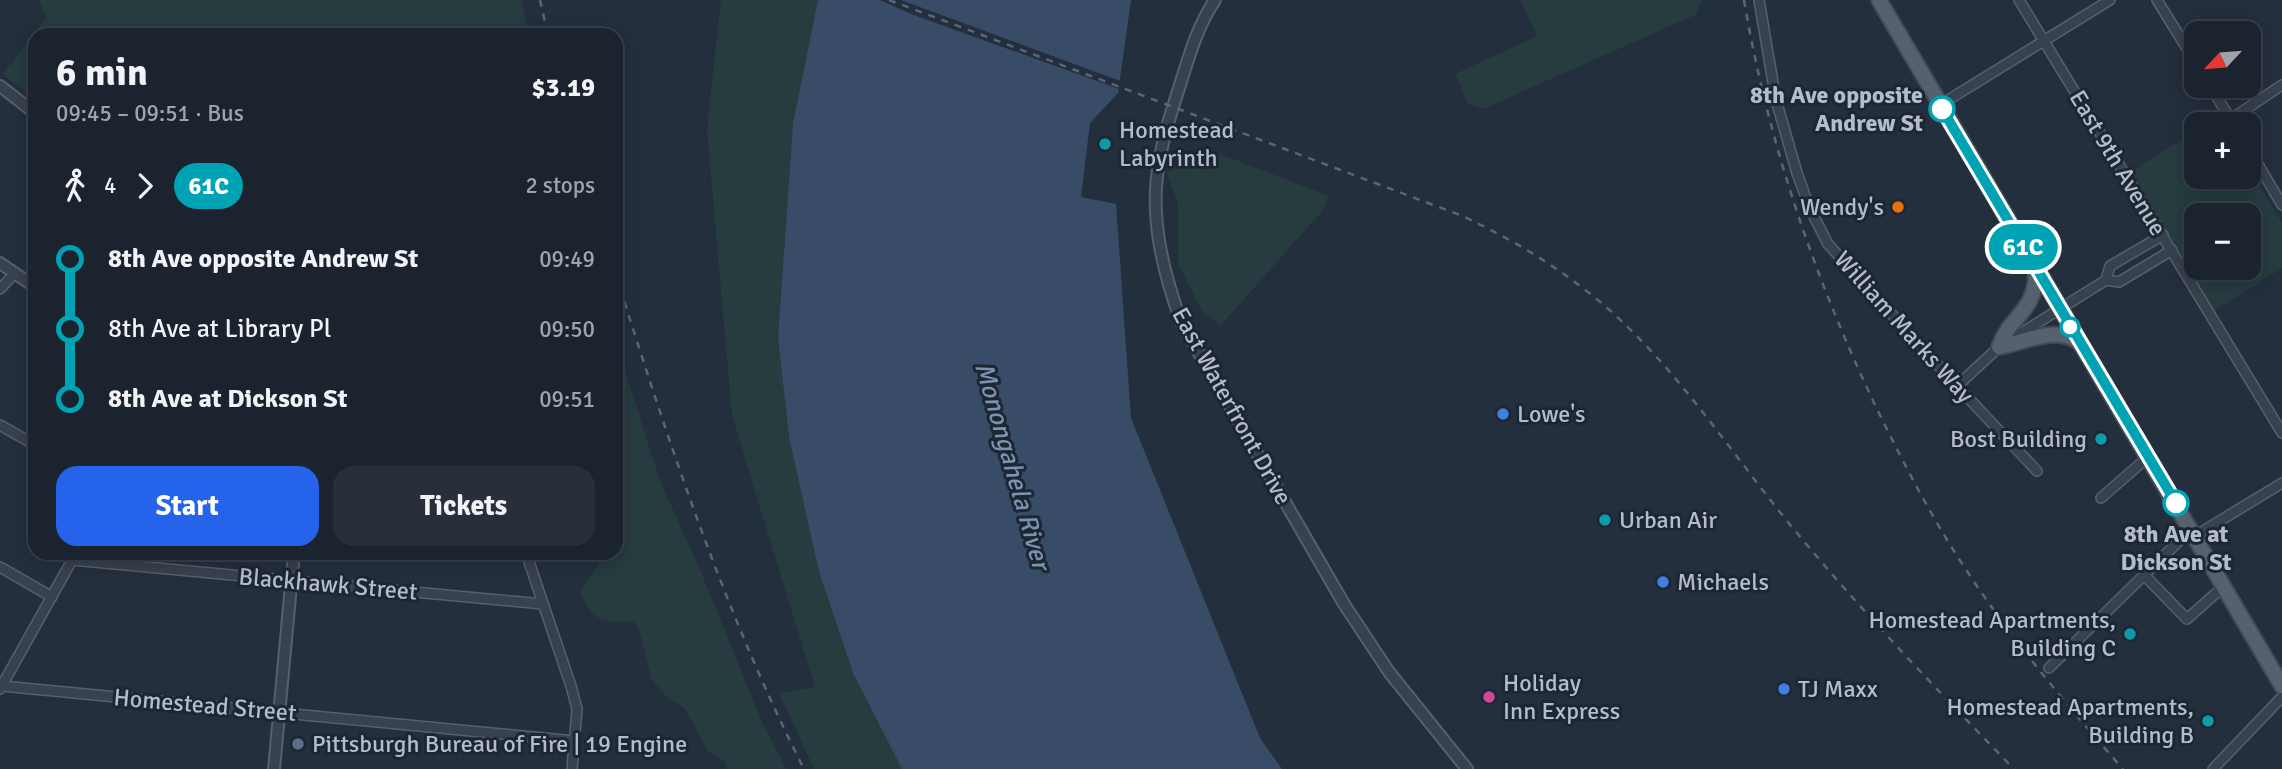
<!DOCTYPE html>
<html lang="en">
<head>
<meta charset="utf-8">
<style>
  body { margin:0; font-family:Signika,sans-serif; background:#282f3a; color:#f1f3f6; height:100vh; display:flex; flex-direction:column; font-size:26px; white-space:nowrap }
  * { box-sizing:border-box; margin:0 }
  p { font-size:23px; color:#a0a4aa }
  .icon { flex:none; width:38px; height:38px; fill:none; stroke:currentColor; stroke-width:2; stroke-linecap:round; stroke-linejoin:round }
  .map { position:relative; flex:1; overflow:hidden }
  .details { position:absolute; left:28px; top:28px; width:595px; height:532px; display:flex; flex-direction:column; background:#1b232e; border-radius:21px; box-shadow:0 4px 18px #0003,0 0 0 2px #39404a }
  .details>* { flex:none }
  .badge { padding:0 14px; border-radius:23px; font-size:24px; line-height:46px }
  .needle { width:46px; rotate:244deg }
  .controls { position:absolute; left:2184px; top:21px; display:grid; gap:14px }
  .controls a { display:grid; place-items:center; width:77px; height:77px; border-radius:14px; background:#1b232e; box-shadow:0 4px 18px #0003,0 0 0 2px #39404a; font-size:35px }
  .map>.badge { position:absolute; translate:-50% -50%; box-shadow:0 0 0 4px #fff }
  .legs { display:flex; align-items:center; gap:10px; height:77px; padding:0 28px; font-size:23px }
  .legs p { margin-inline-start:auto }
  .overview { display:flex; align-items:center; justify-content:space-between; height:119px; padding:0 28px }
  h1 { font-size:38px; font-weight:700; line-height:52px }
  .button { display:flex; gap:14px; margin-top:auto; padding:14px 28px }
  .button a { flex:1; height:80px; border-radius:21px; background:#2563eb; color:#fff; font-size:28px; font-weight:700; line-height:80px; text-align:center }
  .button a+a { background:#282f3a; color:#f1f3f6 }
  ul { padding:0 28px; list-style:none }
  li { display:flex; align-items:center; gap:24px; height:70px; font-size:26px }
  li i { display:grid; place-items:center; width:10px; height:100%; margin:0 9px; background:currentColor }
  li i::after { content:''; width:18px; height:18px; margin:-9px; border:5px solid; border-radius:50%; background:#1b232e }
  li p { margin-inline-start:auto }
  li:first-child i { background:linear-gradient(#0000 50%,currentColor 0) }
  li:last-child i { background:linear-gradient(currentColor 50%,#0000 0) }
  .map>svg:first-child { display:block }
</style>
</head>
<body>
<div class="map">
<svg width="2282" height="769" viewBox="0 0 2282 769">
  <rect width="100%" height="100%" fill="#242f3e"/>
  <!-- green -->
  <g fill="#263c3f" fill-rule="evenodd">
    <path d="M39,0H522L529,35H35V90L30,95L3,74L46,18Z"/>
    <path d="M721,0H818L793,123L778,338L789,437L819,572L853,673L902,769H814L779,693L815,687L732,416L707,129Z"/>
    <path d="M1520,0H1703L1695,15L1483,109L1468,104L1455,74L1537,36Z"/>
    <path d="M2196,130V177H2249V168L2282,223V268L2213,311L2129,173ZM2196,215H2249V268H2196Z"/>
    <path d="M1210,150L1329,196L1323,210L1221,325L1203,313L1178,263V204L1167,173Z"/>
    <path d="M616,341L660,481L701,572L762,722L786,769H727L725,762L709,752L684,708L666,696L652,680L639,630L634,621C604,622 593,623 580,592L603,558L601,553H616V513L623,504L620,496H616Z"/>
  </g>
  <!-- water -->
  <path fill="#394c67" d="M818,0H1131L1118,93L1090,123L1081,197L1116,204L1131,418L1260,738L1282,769H902L853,673L819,572L789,437L778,338L793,123Z"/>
  <!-- pier -->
  <path fill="#242f3e" d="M880,0H901L1104,75L1123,82L1122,90L911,14Z"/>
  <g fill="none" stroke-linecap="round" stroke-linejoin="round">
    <!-- minor casing -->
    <g stroke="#565f6c" stroke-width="12">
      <g id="minor">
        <path d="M1759,0L1776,100L1797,173L1810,209L1828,244L1957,386L2037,471"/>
        <path d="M2019,0L2282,433"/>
        <path d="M2157,0L2196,63"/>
        <path d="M2210,86L2233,123"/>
        <path d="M1940,105L2110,0"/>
        <path d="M2231,119L2282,85"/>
        <path d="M2249,149L2282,205"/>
        <path d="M2106,280L2110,266L2163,235"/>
        <path d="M0,289L15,273"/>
        <path d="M1957,386L1999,347L2106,280L2119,282L2172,250"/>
        <path d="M0,425L35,445"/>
        <path d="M2101,498L2148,457"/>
        <path d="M526,553L571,686L577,709L572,769"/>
        <path d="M72,560L543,604"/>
        <path d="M0,567L52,597"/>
        <path d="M2145,576L2187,619L2215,594L2226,588"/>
        <path d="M2049,668L2180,540L2195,536L2282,483"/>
        <path d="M2,686L575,741"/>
        <path d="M0,689L76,553"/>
        <path d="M2213,769L2282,697"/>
      </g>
    </g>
    <!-- tertiary casing -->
    <g stroke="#565f6c" stroke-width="14">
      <g id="tertiary">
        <path d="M1215,0C1198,25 1189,56 1180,85C1172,110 1163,136 1159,163C1149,217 1163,271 1181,322L1344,604L1389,672L1467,769"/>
        <path d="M0,86L35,113"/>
        <path d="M0,263L35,287"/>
        <path d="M274,769L294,553"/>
      </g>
    </g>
    <!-- primary casing -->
    <g stroke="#414a57" stroke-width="18">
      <g id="primary">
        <path d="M1879,0L2282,686"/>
        <path d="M2036,272C2036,312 2010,315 1999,347C2026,342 2052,326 2078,341"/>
      </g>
    </g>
    <!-- minor -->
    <use href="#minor" stroke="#38414e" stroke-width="9"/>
    <!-- tertiary -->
    <use href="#tertiary" stroke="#38414e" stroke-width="10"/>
    <!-- primary -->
    <use href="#primary" stroke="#56606e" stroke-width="14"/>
    <!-- rail -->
    <g stroke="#5a6575" stroke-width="2.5" stroke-dasharray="7 7" stroke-linecap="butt">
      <path d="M540,0L548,35"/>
      <path d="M889,0L1460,215C1510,238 1557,266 1599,301C1679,368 1735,460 1802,539C1869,619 1941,694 2014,769"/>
      <path d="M1744,0C1768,142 1814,277 1876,407C1900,456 1925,505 1954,551C2003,629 2062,700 2123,769"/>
      <path d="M616,275C669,444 724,611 804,769"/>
    </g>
  </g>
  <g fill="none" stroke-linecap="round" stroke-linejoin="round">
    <!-- line-1 casing -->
    <g stroke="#fff" stroke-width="16">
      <path id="line-1" d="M1942,109L2176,503"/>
    </g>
    <!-- line-1 -->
    <use href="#line-1" stroke="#00a3b4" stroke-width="10"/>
  </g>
  <!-- markers -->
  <g fill="#fff" stroke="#00a3b4" stroke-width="3.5">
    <circle cx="1942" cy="109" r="12"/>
    <circle cx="2070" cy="327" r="9"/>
    <circle cx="2176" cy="503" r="12"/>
  </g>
  <g fill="#0f9aa8" stroke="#1d2633" stroke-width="2.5">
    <circle cx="1105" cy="144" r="7"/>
    <circle cx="2101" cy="439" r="7"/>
    <circle cx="1605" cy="520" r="7"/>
    <circle cx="2130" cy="634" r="7"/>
    <circle cx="2208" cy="721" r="7"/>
  </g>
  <circle fill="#e8710a" stroke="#1d2633" stroke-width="2.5" cx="1898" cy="207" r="7"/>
  <g fill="#3f7fe0" stroke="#1d2633" stroke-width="2.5">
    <circle cx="1503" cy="414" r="7"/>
    <circle cx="1663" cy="582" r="7"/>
    <circle cx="1784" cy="689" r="7"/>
  </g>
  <circle fill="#d1479c" stroke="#1d2633" stroke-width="2.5" cx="1489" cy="697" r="7"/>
  <circle fill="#5c6f8a" stroke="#1d2633" stroke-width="2.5" cx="298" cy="744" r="7"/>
  <g text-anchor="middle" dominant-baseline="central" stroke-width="6" stroke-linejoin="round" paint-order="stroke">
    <!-- stop labels -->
    <g font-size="24" font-weight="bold" fill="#b4bcc9" stroke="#1d2633" text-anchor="end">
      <text x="1923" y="95">8th Ave opposite<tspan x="1923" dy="28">Andrew St</tspan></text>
      <text x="2176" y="534" text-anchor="middle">8th Ave at<tspan x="2176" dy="28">Dickson St</tspan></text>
    </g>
    <!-- poi labels -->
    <g font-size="24" fill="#b4bcc9" stroke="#1d2633" text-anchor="start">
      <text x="1119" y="130">Homestead<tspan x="1119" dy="28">Labyrinth</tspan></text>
      <text x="1884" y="207" text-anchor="end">Wendy's</text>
      <text x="1517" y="414">Lowe's</text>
      <text x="2087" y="439" text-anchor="end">Bost Building</text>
      <text x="1619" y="520">Urban Air</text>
      <text x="1677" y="582">Michaels</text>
      <text x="2116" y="620" text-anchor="end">Homestead Apartments,<tspan x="2116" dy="28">Building C</tspan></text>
      <text x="1503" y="683">Holiday<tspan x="1503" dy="28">Inn Express</tspan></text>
      <text x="1798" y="689">TJ Maxx</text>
      <text x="2194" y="707" text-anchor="end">Homestead Apartments,<tspan x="2194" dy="28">Building B</tspan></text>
      <text x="312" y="744">Pittsburgh Bureau of Fire | 19 Engine</text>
    </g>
    <!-- street labels -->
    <g font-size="24" fill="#b4bcc9" stroke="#1d2633">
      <text transform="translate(2118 163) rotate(59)">East 9th Avenue</text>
      <text transform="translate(1904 327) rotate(48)">William Marks Way</text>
      <text transform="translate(1232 406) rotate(61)">East Waterfront Drive</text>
      <text transform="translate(328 584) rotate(5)">Blackhawk Street</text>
      <text transform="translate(205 705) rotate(5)">Homestead Street</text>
    </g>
    <!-- water labels -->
    <g font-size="26" font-style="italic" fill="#7c92b1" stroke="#1d2633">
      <text transform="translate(1012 466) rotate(74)">Monongahela River</text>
    </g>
  </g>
</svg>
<div class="controls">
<a><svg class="needle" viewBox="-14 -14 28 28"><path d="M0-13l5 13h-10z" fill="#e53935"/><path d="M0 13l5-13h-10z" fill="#a0a4aa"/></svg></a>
<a>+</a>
<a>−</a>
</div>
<b class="badge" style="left:2023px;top:247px;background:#00a3b4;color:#fff">61C</b>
<section class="details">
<div class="overview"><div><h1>6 min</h1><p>09:45 – 09:51 · Bus</p></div><b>$3.19</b></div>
<div class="legs"><svg class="icon" aria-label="walk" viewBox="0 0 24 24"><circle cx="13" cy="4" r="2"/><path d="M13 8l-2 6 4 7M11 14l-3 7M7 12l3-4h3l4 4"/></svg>4<svg class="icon" aria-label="forward" viewBox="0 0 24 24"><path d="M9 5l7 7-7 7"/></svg><b class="badge" style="background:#00a3b4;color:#fff">61C</b><p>2 stops</p></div>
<ul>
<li><i style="color:#00a3b4"></i><b>8th Ave opposite Andrew St</b><p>09:49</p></li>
<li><i style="color:#00a3b4"></i><span>8th Ave at Library Pl</span><p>09:50</p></li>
<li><i style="color:#00a3b4"></i><b>8th Ave at Dickson St</b><p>09:51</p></li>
</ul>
<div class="button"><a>Start</a><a>Tickets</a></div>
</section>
</div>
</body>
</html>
